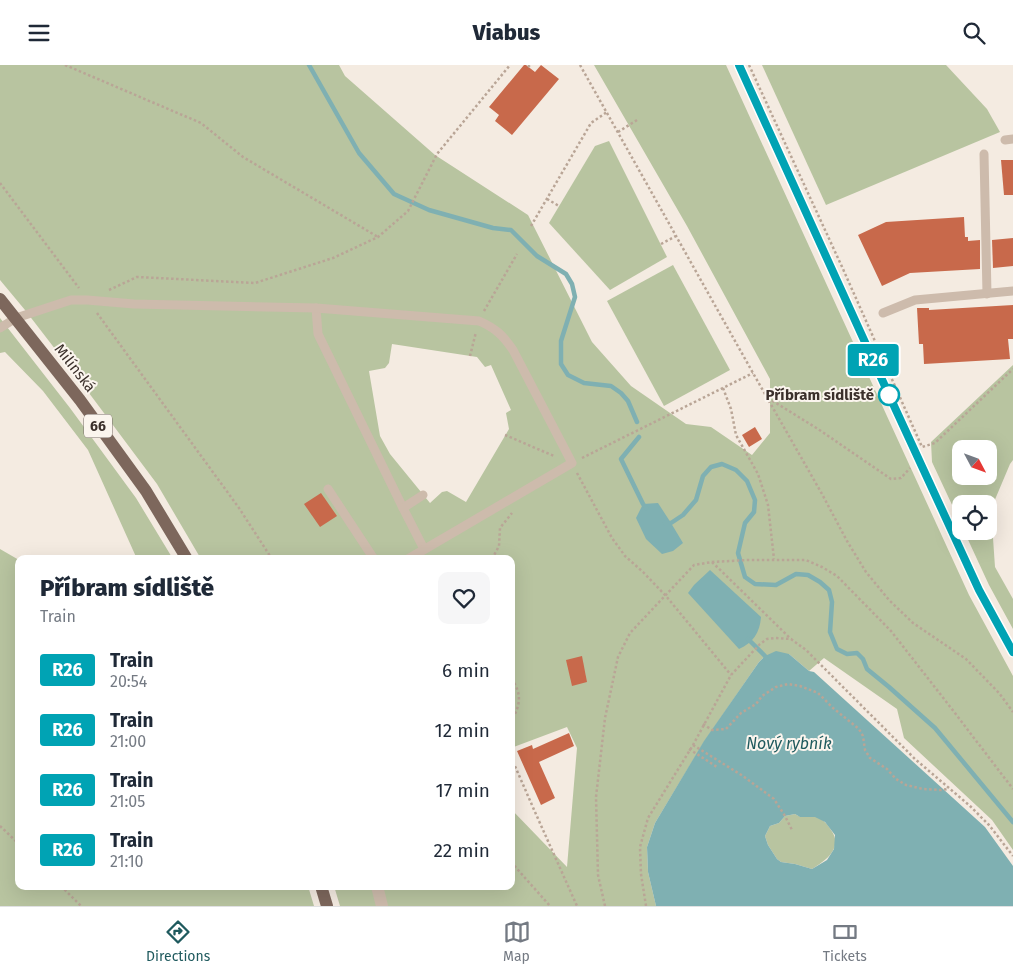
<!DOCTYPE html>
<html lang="en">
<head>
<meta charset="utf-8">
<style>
  body { margin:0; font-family:"Fira Sans",sans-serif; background:#f6f6f7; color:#1f2937; height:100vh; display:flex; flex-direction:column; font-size:19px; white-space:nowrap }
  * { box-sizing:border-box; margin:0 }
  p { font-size:16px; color:#747a83 }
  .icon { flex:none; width:28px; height:28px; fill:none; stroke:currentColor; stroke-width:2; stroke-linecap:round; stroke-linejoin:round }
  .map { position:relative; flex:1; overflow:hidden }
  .drawer { position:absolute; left:15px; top:490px; width:500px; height:335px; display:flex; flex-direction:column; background:#fff; border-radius:10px; box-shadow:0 5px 20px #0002 }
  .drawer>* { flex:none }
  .badge { padding:0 10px; border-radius:4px; font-size:18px; line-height:32px }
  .needle { width:32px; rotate:131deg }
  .fabs { position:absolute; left:952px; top:375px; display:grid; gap:10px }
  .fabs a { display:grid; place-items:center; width:45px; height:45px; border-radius:10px; background:#fff; box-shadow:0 5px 20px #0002; font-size:25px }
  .map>.badge { position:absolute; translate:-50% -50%; box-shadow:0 0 0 2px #fff }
  .round { display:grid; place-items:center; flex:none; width:52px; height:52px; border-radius:10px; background:#f6f6f7 }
  .overview { display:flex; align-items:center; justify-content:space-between; height:85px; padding:0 25px }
  h1 { font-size:24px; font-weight:800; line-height:38px }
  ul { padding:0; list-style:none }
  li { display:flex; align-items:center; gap:15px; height:60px; padding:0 25px }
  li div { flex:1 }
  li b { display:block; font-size:19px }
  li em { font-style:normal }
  li .badge { min-width:55px; font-weight:700; text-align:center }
  header { display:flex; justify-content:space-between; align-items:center; height:65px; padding:0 25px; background:#fff; font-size:22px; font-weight:800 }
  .tabs { display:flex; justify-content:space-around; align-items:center; height:70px; border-top:1px solid #e0e1e3; background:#fff; font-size:14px; color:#747a83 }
  .tabs a { display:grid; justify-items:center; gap:2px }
  .tabs .selected { color:#1f5a5e }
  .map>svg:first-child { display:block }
</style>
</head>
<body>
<header><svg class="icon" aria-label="menu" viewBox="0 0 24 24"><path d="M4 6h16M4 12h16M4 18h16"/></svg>Viabus<svg class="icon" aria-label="search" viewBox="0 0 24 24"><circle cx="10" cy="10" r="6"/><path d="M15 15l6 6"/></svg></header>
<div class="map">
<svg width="1013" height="841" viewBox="0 0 1013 841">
  <rect width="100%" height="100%" fill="#f4ebe1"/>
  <!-- green -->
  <g fill="#b8c4a0" fill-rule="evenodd">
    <path d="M0,0H339L345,11L435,90L528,150L592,277L631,321L686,359L711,362L752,390L770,368V314L687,161L594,0H726L969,530L1013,611V785L992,755L904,673L897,644L824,593L809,606L789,589L765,591L759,597L704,677L655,758L647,782L648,807L656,841H340L334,821H511V744L567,802L577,683L567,662L511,683V494H201L157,419L89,328L25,245L0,215ZM392,279L477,292L485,302L491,300L511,345L506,348L509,364L466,437L447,426L442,427L430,438L390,389L380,371L369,306L385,303L389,298Z"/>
    <path d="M762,0H946L987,44L1000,67L826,140Z"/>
    <path d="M609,76L667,192L610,225L549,158L595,81Z"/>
    <path d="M673,200L730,305L664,341L607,236Z"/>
    <path d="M0,253L70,343L136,433L173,494H137L88,385L43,326L5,287L0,288Z"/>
    <path d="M1013,300V395L1010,399L991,444L995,502L1013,534V564L989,520L964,466H989V439H961V459L932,397L931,377ZM961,384H989V411H961Z"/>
    <path d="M0,484L19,495V821H308L314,841H0Z"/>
    <path d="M795,749C803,755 809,750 817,752C824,755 827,759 831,765C844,783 825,796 812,804L795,799L781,797L777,794L768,780L765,771L770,761L779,758L785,751Z"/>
  </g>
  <!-- water -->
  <g fill="#7fb0b2" fill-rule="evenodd">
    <path d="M658,438L671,458L683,478L673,486L662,489L646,474L636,453L643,439Z"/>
    <path d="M710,505L761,552C760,567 753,578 739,584L688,528L694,520Z"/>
    <path d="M776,586L789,589L809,606L814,607L985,762L1013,801V841H656L648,807L647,782L655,758L704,676L759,597L765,591ZM795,749L800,752H815L825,757L835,770L834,784L827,795L812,804L795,799L781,797L777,794L768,780L765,771L770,761L779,758L785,751Z"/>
  </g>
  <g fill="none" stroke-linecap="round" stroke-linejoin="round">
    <!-- stream -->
    <g stroke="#7fb0b2" stroke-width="4.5">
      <path d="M309,0L359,88L394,129L429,145L493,163L511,165L537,191L566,209L572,219L575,232L561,276V299L568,310L584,318L611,321L621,328L628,336L637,357"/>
      <path d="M639,372L621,394L643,439L646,443"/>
      <path d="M665,458H671L683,450L696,435L703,411L711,402L722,399L736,405L747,416L755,435L754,447L745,458L738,488L745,512L755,519L776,520L796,509L808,510L820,517L829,525L832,537L830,567L837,584L847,589L857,588L863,594L867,604L889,622L935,663L1013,757"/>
      <path d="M748,574L765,591L767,596"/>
    </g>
  </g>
  <!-- building -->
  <g fill="#c8694b">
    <path d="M524,0H526L535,7L541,0L559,14L512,70L495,56L499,50L489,42Z"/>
    <path d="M1001,95H1013V130H1004Z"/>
    <path d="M964,152L965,172H968V176L980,175V204L910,208L882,221L858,170L886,157Z"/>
    <path d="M1013,173V201L993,203L992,175Z"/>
    <path d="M1013,240V274H1008L1010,294L924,299L923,279H919L917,243H929V245Z"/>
    <path d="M755,362L762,374L749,382L742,370Z"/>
    <path d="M321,428L337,451L320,462L304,439Z"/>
    <path d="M582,591L587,617L572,621L566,595Z"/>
    <path d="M569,668L574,681L539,697L555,733L541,740L517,686L532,680L533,684Z"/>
  </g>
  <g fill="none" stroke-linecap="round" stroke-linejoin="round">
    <!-- path -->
    <g stroke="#b9a596" stroke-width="2.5" stroke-dasharray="2.5 2.5" stroke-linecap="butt">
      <path d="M65,0L201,58L243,92L378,172"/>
      <path d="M580,0L753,308L822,429L847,476L866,507L889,535L913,558L966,594L999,628L1013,647"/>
      <path d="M749,0L843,204L922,382L935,378L1013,304"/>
      <path d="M528,2L530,0"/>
      <path d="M618,67L637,55"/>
      <path d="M0,118L79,223"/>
      <path d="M547,134L559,141"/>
      <path d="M531,161L591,58L607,47"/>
      <path d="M661,179L676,171"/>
      <path d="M109,225L137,212L255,218L333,193L378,172L408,146L437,89L510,0"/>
      <path d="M484,246L517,189"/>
      <path d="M97,248L239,443L272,494"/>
      <path d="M470,291L476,267"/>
      <path d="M723,323L731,344L736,370L758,409L768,440L774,494"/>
      <path d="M768,333L818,364L891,414L901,413L910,403"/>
      <path d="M505,370L554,391"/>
      <path d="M582,393L753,308"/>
      <path d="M577,408L612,473L625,491L643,507L666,531L731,610"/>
      <path d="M492,494L499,481L500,463L512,448"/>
      <path d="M712,497L790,573"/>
      <path d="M511,614C523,628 520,642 511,656"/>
      <path d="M703,659L712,665L726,664L741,648L756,639L762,631L776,622L788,619L800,621L818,628L833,643L859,664L863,671L865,685L870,693L887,704L896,714L906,720L923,724L941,725L948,724"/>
      <path d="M693,680L743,711L774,734L785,751L792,765"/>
      <path d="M689,684L717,702"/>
      <path d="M511,692L535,747L577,841"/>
      <path d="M0,761L19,779"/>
      <path d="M511,797L550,841"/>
      <path d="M61,821L81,841"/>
      <path d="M605,841L598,810L596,732L605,653L618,592L630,568L694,500L712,497L748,495H806L822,502L837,511L891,566L948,639L1013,724"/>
      <path d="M646,841L641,809L640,782L648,753L693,680L731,610L760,579L767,574L775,573L791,574L806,585L915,694L970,741L989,760L1013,791"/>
    </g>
    <!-- lane -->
    <g stroke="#cdbbac" stroke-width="9">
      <path d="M1005,75L1013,74"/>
      <path d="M984,89L987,229"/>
      <path d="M316,243L318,269L403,443L424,484"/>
      <path d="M883,248L915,235L1013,226"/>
      <path d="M0,263L16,253L71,235H87L134,239L316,243L479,256C495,263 503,270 513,285L572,398L408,494"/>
      <path d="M328,424L374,494"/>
      <path d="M403,443L423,430"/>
    </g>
    <!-- street -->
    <path stroke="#cdbbac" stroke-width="12" d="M377,821L382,841"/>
    <!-- primary -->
    <g stroke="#7d675c" stroke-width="12">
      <path d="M0,234L80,335L146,426L187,494"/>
      <path d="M321,821L327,841"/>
    </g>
    <!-- rail -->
    <path stroke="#3b302b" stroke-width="4" stroke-dasharray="1 4" stroke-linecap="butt" d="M739,0L889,330L979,525L1013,588"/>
  </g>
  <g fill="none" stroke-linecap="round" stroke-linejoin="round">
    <!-- line casing -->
    <g stroke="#fff" stroke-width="11">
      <path id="line" d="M739,0L889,330L979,525L1013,587"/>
    </g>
    <!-- line -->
    <use href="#line" stroke="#00a3b4" stroke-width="8"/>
  </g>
  <!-- markers -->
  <circle fill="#fff" stroke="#00a3b4" stroke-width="2.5" cx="889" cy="330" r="10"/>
  <g text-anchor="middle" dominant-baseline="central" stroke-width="4" stroke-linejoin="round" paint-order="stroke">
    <!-- shield labels -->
    <rect fill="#fbf5ee" stroke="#756b66" stroke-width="1" x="84" y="349.5" width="28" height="23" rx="4"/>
    <g font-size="14" font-weight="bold" fill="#3b302b">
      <text x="98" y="361">66</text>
    </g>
    <!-- street labels -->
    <g font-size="15" fill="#3b302b" stroke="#fbf5ee">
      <text transform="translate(75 303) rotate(52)">Milínská</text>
    </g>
    <!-- stop labels -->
    <g font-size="15" font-weight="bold" fill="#3b302b" stroke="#fbf5ee" text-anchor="end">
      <text x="874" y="330">Příbram sídliště</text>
    </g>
    <!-- water labels -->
    <g font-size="16" font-style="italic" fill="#1f5a5e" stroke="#fbf5ee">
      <text x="789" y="678">Nový rybník</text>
    </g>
  </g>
</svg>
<div class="fabs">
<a><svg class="needle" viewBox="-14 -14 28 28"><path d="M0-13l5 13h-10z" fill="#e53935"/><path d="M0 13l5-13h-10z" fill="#747a83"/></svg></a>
<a><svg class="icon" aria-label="locate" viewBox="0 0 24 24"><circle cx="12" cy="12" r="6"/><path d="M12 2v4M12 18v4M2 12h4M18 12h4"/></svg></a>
</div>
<b class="badge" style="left:873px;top:295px;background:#00a3b4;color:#fff">R26</b>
<section class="drawer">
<div class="overview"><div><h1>Příbram sídliště</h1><p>Train</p></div><a class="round"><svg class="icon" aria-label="heart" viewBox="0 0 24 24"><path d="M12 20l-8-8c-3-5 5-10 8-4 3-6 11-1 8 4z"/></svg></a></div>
<ul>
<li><span class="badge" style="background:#00a3b4;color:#fff">R26</span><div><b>Train</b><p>20:54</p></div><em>6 min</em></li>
<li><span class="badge" style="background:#00a3b4;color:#fff">R26</span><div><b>Train</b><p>21:00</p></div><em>12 min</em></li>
<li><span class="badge" style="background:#00a3b4;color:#fff">R26</span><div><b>Train</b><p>21:05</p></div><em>17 min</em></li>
<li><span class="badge" style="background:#00a3b4;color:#fff">R26</span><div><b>Train</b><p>21:10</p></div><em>22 min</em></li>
</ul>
</section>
</div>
<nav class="tabs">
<a class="selected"><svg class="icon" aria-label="directions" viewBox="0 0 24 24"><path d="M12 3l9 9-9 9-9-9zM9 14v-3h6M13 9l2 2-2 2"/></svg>Directions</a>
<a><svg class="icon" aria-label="map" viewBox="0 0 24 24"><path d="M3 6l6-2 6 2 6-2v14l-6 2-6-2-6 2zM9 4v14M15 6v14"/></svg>Map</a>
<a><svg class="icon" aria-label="tickets" viewBox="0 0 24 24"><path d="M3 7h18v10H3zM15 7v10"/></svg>Tickets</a>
</nav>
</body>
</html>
